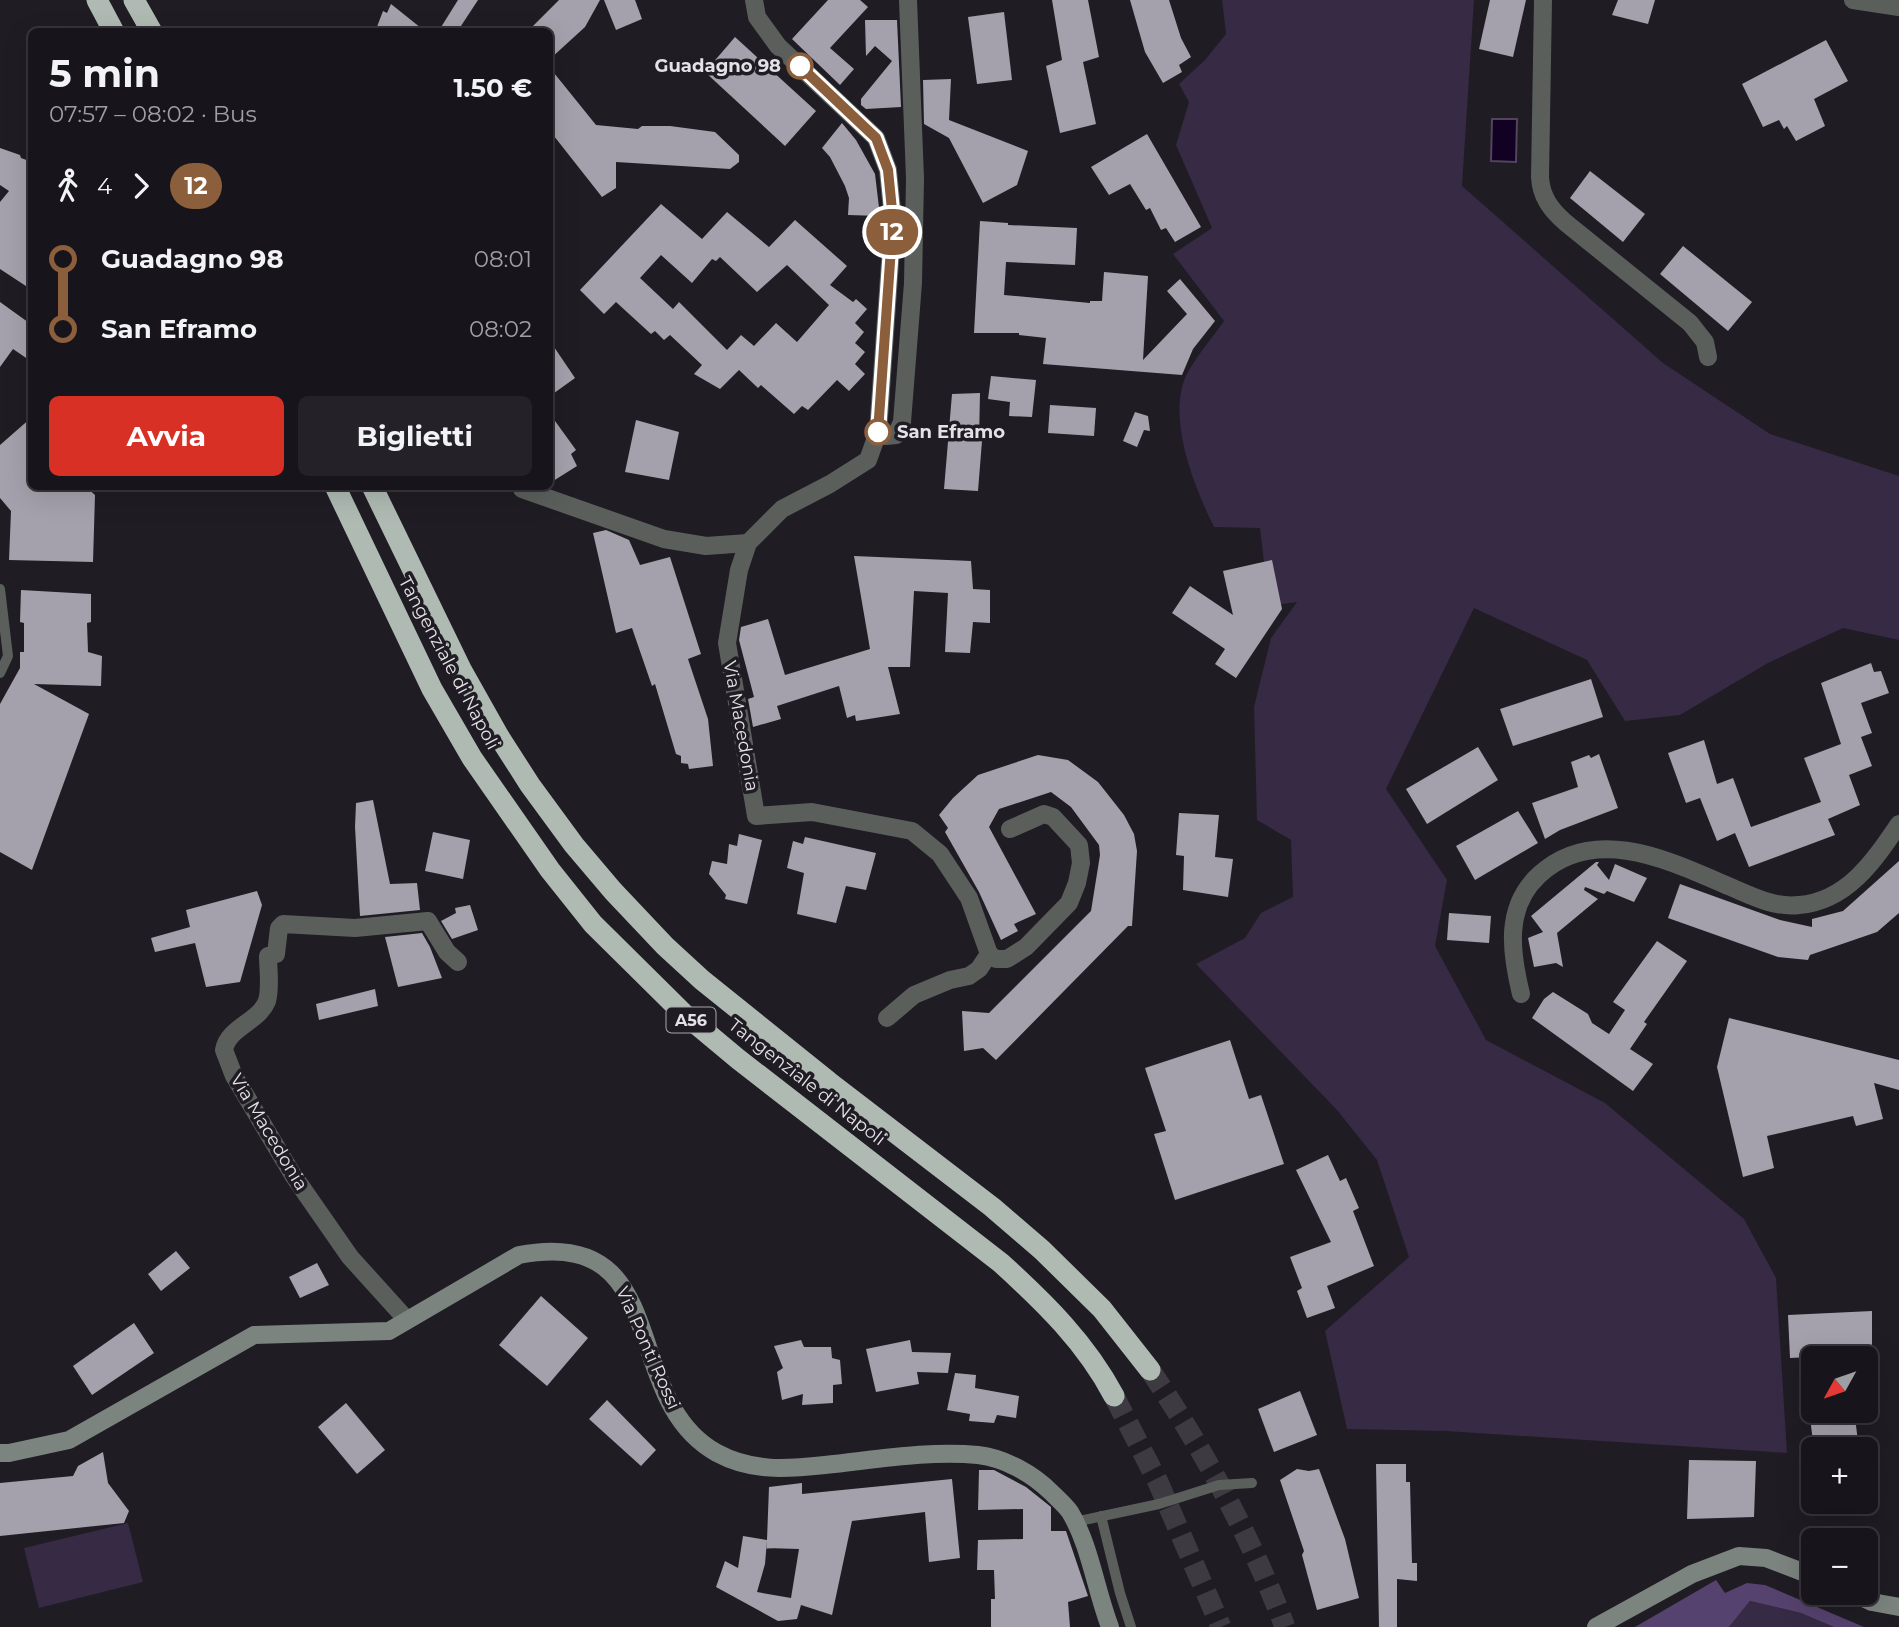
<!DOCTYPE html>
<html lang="it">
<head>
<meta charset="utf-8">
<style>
  body { margin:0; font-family:Montserrat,sans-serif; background:#242228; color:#f1f3f6; height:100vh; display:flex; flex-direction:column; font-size:26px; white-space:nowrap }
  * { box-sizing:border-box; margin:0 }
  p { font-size:23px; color:#9e9fa3 }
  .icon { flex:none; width:38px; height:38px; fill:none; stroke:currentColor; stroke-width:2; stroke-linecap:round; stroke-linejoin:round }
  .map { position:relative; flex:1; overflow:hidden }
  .drawer { position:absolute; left:28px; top:28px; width:525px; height:462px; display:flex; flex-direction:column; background:#17151b; border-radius:10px; box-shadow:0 7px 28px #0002,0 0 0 2px #36343a }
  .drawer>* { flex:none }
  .badge { padding:0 14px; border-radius:23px; font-size:24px; line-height:46px }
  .needle { width:46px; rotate:230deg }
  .fabs { position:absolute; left:1801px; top:1346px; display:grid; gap:14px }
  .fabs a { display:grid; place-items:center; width:77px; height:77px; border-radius:10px; background:#17151b; box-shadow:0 7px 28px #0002,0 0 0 2px #36343a; font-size:35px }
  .map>.badge { position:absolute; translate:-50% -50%; box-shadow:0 0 0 4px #fff }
  .legs { display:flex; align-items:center; gap:10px; height:77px; padding:0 21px; font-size:23px }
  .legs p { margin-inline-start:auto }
  .headline { display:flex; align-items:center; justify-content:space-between; height:119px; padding:0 21px }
  h1 { font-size:38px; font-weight:700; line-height:52px }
  .button { display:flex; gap:14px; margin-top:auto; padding:14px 21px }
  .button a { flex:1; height:80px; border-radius:10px; background:#d93025; color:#fff; font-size:28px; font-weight:700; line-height:80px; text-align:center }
  .button a+a { background:#242228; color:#f1f3f6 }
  ul { padding:0 21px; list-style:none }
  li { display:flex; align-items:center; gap:24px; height:70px; font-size:26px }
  li i { display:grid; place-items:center; width:10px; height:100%; margin:0 9px; background:currentColor }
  li i::after { content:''; width:18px; height:18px; margin:-9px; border:5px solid; border-radius:50%; background:#17151b }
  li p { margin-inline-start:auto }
  li:first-child i { background:linear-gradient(#0000 50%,currentColor 0) }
  li:last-child i { background:linear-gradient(currentColor 50%,#0000 0) }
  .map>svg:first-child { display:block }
</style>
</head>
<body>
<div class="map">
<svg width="1899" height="1627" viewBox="0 0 1899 1627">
  <rect width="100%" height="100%" fill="#1f1c24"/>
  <!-- green -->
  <g fill="#362a44">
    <path d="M1222,0H1474L1462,186L1663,363L1770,434L1899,476V640L1843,628L1768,663L1680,715L1625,721L1587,660L1474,608L1386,789L1447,880L1435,946L1486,1040L1605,1103L1744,1219L1776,1278L1787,1453L1445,1431L1347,1429L1325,1331L1409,1257L1377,1160L1337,1110L1196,964L1245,938L1261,913L1293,897L1291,840L1257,820L1254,707L1271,638L1297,602L1269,606L1260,528L1214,527C1194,486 1164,413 1189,370C1199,353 1213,337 1224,321L1173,254L1212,228L1176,145L1189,102L1179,84L1205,60L1226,34Z"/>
    <path d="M128,1523L143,1582L39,1608L24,1548Z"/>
    <path d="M1750,1601L1801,1613L1834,1627H1729Z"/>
  </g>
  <!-- forest -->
  <path fill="#56426e" d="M1716,1580L1725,1593L1747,1583L1765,1585L1864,1627H1834L1801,1613L1750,1601L1729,1627H1635Z"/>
  <!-- water -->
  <path fill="#130124" stroke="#52445e" stroke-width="2" d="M1492,119H1517L1516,162L1491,161Z"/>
  <!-- building -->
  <g fill="#a5a1ac" fill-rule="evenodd">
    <path d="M458,0H478L457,32H438Z"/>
    <path d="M559,0H600L585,27L550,59V32H527Z"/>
    <path d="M604,0H635L642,19L616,30Z"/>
    <path d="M828,0H860L868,7L830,48L854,69L840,85L792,39Z"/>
    <path d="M1052,0H1088L1099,57L1083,62L1096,124L1060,133L1046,66L1062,60Z"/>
    <path d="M1130,0H1169L1181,38L1191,57L1179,65L1182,72L1163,83L1145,52Z"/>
    <path d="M1490,0H1526L1513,57L1479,49Z"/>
    <path d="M1618,0H1655L1648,24L1612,15Z"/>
    <path d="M391,4L426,32H375L383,11L387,13Z"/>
    <path d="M1004,12L1012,80L977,84L968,17Z"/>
    <path d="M865,20H897L901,107L866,109L861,105V99L892,61L875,46L866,56Z"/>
    <path d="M735,37L816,111L785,146L705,72Z"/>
    <path d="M1826,40L1848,81L1814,99L1825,126L1796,141L1787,126L1784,129L1779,120L1763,127L1742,84Z"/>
    <path d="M550,68L596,125L638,129L642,126H670L715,132L739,155V162L730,169L616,162V188L602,197L550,131Z"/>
    <path d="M951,79L949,120L1028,151L1017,185L983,203L949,138L924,124L923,80Z"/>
    <path d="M842,123L856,140L875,174L880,216L848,215L849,198L845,186L830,157L822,148Z"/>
    <path d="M1147,134L1201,227L1175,242L1166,228L1161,230L1150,208L1146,210L1130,184L1109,195L1091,167Z"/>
    <path d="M0,148L20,155L21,158L32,162V290L0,269V202L9,191L0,185Z"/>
    <path d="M1590,171L1645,214L1623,242L1570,198Z"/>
    <path d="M661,204L702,239L727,212L769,247L795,220L847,266L830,285L853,302L856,299L867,309L855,323L864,332L855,343L865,352L855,364L865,374L849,391L837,380L808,410L802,406L794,414L761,385L758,388L739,370L720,389L694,374L702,365L670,335L664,340L655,331L651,334L616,302L604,314L580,290ZM661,255L692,283L712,259L716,261L720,257L757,292L787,265L829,305L797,342L776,323L754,346L741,335L727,350L679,302L673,309L640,278Z"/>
    <path d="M980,221L1008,223V225L1077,228L1075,265L1006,262L1004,295L1090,303V301H1102L1104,272L1148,276L1143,360L1187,314L1167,291L1180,279L1215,321L1193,349L1182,375L1043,364L1046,338L1019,335V333H974Z"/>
    <path d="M1683,246L1752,302L1728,331L1660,274Z"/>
    <path d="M0,302L32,325V362L13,349L0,367Z"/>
    <path d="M550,341L575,378L550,396Z"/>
    <path d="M991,376L1036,380L1032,417L1009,416L1010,402L988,399Z"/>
    <path d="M980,393L979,441H982L978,491L944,489L952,394Z"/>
    <path d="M1050,405L1096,408L1094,436L1048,433Z"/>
    <path d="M1135,412L1148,416L1150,431L1144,430L1137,447L1123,441Z"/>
    <path d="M550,414L576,450L571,454L577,466L550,483Z"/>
    <path d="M32,417V486H85L95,495L93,562L9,560L11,511L0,498V445Z"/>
    <path d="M636,420L679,432L669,480L625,472Z"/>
    <path d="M606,530L629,540L640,565L670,557L701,654L688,659L708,719L713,766L689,769L688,764L681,763V756L676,754L655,684L652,686L632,628L616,633L593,533Z"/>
    <path d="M854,556L971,561L973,589L990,590V623L973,622L970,653L945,652L948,593L914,591L910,667H888L900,714L856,721L855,715L847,718L839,686L777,706L781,719L753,727L748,699L754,697L739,640L741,627L768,619L785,675L870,649Z"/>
    <path d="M1272,560L1282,609L1236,678L1215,664L1225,649L1172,613L1190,586L1233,615L1223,571Z"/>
    <path d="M21,590L91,594V622L87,623L88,652L102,656L101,686L34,684L89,714L32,870L0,852V704L20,668V652H24V623L20,622Z"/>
    <path d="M1871,663L1874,672L1881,671L1889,693L1861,703L1872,733L1861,737L1872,766L1849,775L1860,805L1828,819L1835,835L1749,867L1735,833L1717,841L1700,798L1686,803L1668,753L1704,740L1717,784L1733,778L1751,827L1821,802L1804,758L1841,744L1821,683Z"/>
    <path d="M1591,679L1603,717L1513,746L1500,709Z"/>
    <path d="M1478,747L1498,780L1427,824L1406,789Z"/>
    <path d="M1599,754L1618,808L1560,830L1545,839L1532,803L1578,787L1571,762L1589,755L1591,758Z"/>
    <path d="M1038,755L1068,760L1098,782L1124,815L1134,834L1137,851L1132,926H1128L996,1060L983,1048L964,1051L962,1011L989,1013L1091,911L1100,855L1099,845L1071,807L1051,792L999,809L989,827L1036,914L1014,924L1018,931L1001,940L979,892L945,832L948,828L939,815L953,798L978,775Z"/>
    <path d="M373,800L390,884L417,883L420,910L360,916L355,827L356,803Z"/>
    <path d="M1518,811L1538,843L1475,880L1456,846Z"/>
    <path d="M1179,813L1219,815L1215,857L1233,859L1228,897L1183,890L1184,856L1176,855Z"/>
    <path d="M433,832L470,840L463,879L425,871Z"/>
    <path d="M739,834L762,840L747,904L725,899L726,895L709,874L712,861L727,864L729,844L737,846Z"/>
    <path d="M805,837L876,853L866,890L846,886L836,923L797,914L804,873L787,868L793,841L803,844Z"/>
    <path d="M1899,861V913L1877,932L1810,955L1808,960L1778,957L1668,918L1680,884L1780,920L1812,927V919L1843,911Z"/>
    <path d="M1596,862H1599L1597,865L1609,880L1615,864L1647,878L1634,902L1607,891L1604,894L1585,887L1584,890L1598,899L1557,933L1563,967L1556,963L1534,967L1528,938L1543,932L1531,916Z"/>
    <path d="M257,891L262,905L240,982L206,987L195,943L155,952L151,938L190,927L186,910Z"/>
    <path d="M470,905L478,930L452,939L441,921L456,913L455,908Z"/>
    <path d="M1449,913L1491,916L1489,943L1447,940Z"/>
    <path d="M422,933L430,947L442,978L398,987L385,937Z"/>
    <path d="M1657,941L1687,961L1644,1022L1647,1024L1630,1049L1653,1064L1633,1091L1532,1018L1544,999L1553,992L1588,1014L1592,1023L1609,1034L1625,1010L1613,1002Z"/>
    <path d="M375,989L378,1006L319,1020L316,1004Z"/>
    <path d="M1729,1018L1899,1060V1090L1874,1083L1883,1119L1856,1126L1853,1116L1767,1136L1774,1168L1743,1177L1717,1067Z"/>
    <path d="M1230,1040L1249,1099L1261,1095L1284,1164L1175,1200L1154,1134L1166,1131L1145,1068Z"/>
    <path d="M1328,1155L1340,1181L1346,1178L1359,1208L1353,1211L1374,1266L1327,1286L1335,1308L1307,1318L1297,1291L1302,1288L1290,1257L1331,1242L1296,1170Z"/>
    <path d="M176,1251L190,1268L161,1291L148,1274Z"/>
    <path d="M317,1263L329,1285L300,1298L289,1277Z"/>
    <path d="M541,1296L588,1338L547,1386L499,1345Z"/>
    <path d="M1872,1311V1354L1790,1358L1788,1315Z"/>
    <path d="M134,1323L154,1353L92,1395L73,1366Z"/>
    <path d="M801,1340L804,1347H831L832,1358L840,1360L842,1384L833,1385V1403L802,1405L803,1394L782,1400L777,1372L783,1368L774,1346Z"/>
    <path d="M910,1340L912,1352L951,1353L948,1373L917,1372L919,1384L876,1392L866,1349Z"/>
    <path d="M955,1373L976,1375L975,1388L1019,1396L1016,1418L997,1415L994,1423L969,1421L970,1414L947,1410Z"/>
    <path d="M1300,1391L1317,1435L1274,1452L1258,1409Z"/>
    <path d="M607,1400L656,1450L641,1466L589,1419Z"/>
    <path d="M346,1403L385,1450L357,1474L318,1427Z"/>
    <path d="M1809,1410H1854L1859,1449H1814Z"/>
    <path d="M103,1452L108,1483L129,1511L124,1523L0,1536V1483L73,1476L78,1466Z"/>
    <path d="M1689,1460L1756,1461L1754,1517L1687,1519Z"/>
    <path d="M1376,1464H1406V1482H1410L1412,1563H1417V1581L1397,1579V1627H1379Z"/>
    <path d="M1297,1469L1309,1471L1319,1469L1345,1539L1359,1598L1317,1610L1302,1555L1304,1551L1280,1480Z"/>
    <path d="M979,1470H994L1026,1487L1051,1507V1531H1066L1088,1596L1068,1602L1070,1627H991V1599H995L994,1570H977L978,1540L1023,1539V1509L978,1510Z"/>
    <path d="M952,1479L960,1558L929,1562L925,1512L852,1521L832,1615L801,1605L797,1619L778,1621L716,1587L725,1561L738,1568L743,1536L767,1540L769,1487L802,1483V1494ZM767,1540L766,1548L799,1549L791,1598L757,1592L765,1564Z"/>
  </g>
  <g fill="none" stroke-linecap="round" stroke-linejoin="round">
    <!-- highway-tunnel -->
    <g stroke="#3d3a41" stroke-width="21" stroke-dasharray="21 10" stroke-linecap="butt">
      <path d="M1150,1370C1205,1452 1250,1535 1285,1627"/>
      <path d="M1114,1396L1158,1482L1221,1627"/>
    </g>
    <!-- lane -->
    <g stroke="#5a5f5c" stroke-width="10">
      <path d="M0,589L8,656L0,673"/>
      <path d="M1101,1516L1120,1593L1131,1627"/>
      <path d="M1075,1522L1159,1504L1219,1485L1252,1483"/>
    </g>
    <!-- street -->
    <g stroke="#5a5f5c" stroke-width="18">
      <path d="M754,0L757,17L778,46L876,138L888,170L893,220L878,432L868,460L830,484L782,509L748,543L739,570L727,643L756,816L812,812L912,831L940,854L969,898L989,954L996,959H1007L1026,947L1069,903L1077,883L1081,863L1079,845L1053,817L1044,814L1010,829"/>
      <path d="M1543,0L1540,177C1541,197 1551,210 1566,223L1690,323L1705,342L1708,357"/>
      <path d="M1853,0L1899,7"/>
      <path d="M878,432L886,436L896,435L902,422L913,283L915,178L908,0"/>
      <path d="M521,486L522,489L664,539L706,546L748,543"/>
      <path d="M1521,994C1511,953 1504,907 1539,875C1596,822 1674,863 1733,888C1754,897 1776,908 1799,905C1847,901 1874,861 1899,824"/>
      <path d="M887,1018L914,995L950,980L969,976L979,969L989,954"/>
      <path d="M407,1320L350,1257L293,1175L234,1076L224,1050C228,1027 259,1022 267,1001C271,987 268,970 268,956L276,954L279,928L283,924L355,928L428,921L447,952L458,962"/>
    </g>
    <!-- secondary -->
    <g stroke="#7c847f" stroke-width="18">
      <path d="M0,1453H9L69,1440L254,1335L389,1331L519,1255C676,1225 617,1398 717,1453C752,1472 787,1469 825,1465C874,1460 929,1450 978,1455C1005,1458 1033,1474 1052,1493C1058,1499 1065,1505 1070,1512C1090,1545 1096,1591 1110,1627"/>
      <path d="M1851,1592L1872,1602L1899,1607"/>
      <path d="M1596,1627L1692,1574L1739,1556L1766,1558L1813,1576"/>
    </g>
    <!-- highway -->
    <g stroke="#afbab3" stroke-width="21">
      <path d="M97,0L114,32"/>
      <path d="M134,0L152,32"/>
      <path d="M335,486L432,689L472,758L550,870L593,924L684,1014L738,1059L1001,1263C1045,1303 1086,1343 1114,1396"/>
      <path d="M372,486L462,671L498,735L530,785L574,845L613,891L665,946L702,980L829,1082L992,1207L1042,1250L1102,1309L1150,1370"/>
    </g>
  </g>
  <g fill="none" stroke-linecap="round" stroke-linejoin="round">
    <!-- line-1 casing -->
    <g stroke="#fff" stroke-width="16">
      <path id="line-1" d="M800,66L876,138L888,170L893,220L878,432"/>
    </g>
    <!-- line-1 -->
    <use href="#line-1" stroke="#8b5e3c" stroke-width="10"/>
  </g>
  <!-- markers -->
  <g fill="#fff" stroke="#8b5e3c" stroke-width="3.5">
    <circle cx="800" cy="66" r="12"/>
    <circle cx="878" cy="432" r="12"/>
  </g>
  <g text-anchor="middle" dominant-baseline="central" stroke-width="7" stroke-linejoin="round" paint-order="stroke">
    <!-- shield labels -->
    <rect fill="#1f1c24" stroke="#a9a6ac" stroke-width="2" x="666.5" y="1007.5" width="49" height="25" rx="5"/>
    <g font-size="16" font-weight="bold" fill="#e4e1e7">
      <text x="691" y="1020">A56</text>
    </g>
    <!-- stop labels -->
    <g font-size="18" font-weight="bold" fill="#e4e1e7" stroke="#1f1c24" text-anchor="end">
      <text x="781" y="66">Guadagno 98</text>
      <text x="897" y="432" text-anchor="start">San Eframo</text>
    </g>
    <!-- street labels -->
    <g font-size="18" fill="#e4e1e7" stroke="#1f1c24">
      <text transform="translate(449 663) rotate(62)">Tangenziale di Napoli</text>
      <text transform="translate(741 726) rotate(80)">Via Macedonia</text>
      <text transform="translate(807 1082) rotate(38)">Tangenziale di Napoli</text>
      <text transform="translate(269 1132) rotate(59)">Via Macedonia</text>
      <text transform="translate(648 1348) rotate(66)">Via Ponti Rossi</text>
    </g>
  </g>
</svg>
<div class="fabs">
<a><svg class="needle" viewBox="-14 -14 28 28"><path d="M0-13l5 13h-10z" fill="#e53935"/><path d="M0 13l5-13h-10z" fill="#9e9fa3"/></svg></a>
<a>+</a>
<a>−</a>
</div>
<b class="badge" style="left:892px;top:232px;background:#8b5e3c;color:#fff">12</b>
<section class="drawer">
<div class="headline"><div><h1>5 min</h1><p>07:57 – 08:02 · Bus</p></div><b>1.50 €</b></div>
<div class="legs"><svg class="icon" aria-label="walk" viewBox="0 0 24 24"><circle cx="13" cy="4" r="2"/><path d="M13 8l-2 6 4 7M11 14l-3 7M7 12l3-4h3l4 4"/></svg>4<svg class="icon" aria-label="forward" viewBox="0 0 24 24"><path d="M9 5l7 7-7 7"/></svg><b class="badge" style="background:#8b5e3c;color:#fff">12</b></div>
<ul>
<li><i style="color:#8b5e3c"></i><b>Guadagno 98</b><p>08:01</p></li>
<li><i style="color:#8b5e3c"></i><b>San Eframo</b><p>08:02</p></li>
</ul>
<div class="button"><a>Avvia</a><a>Biglietti</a></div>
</section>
</div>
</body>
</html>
